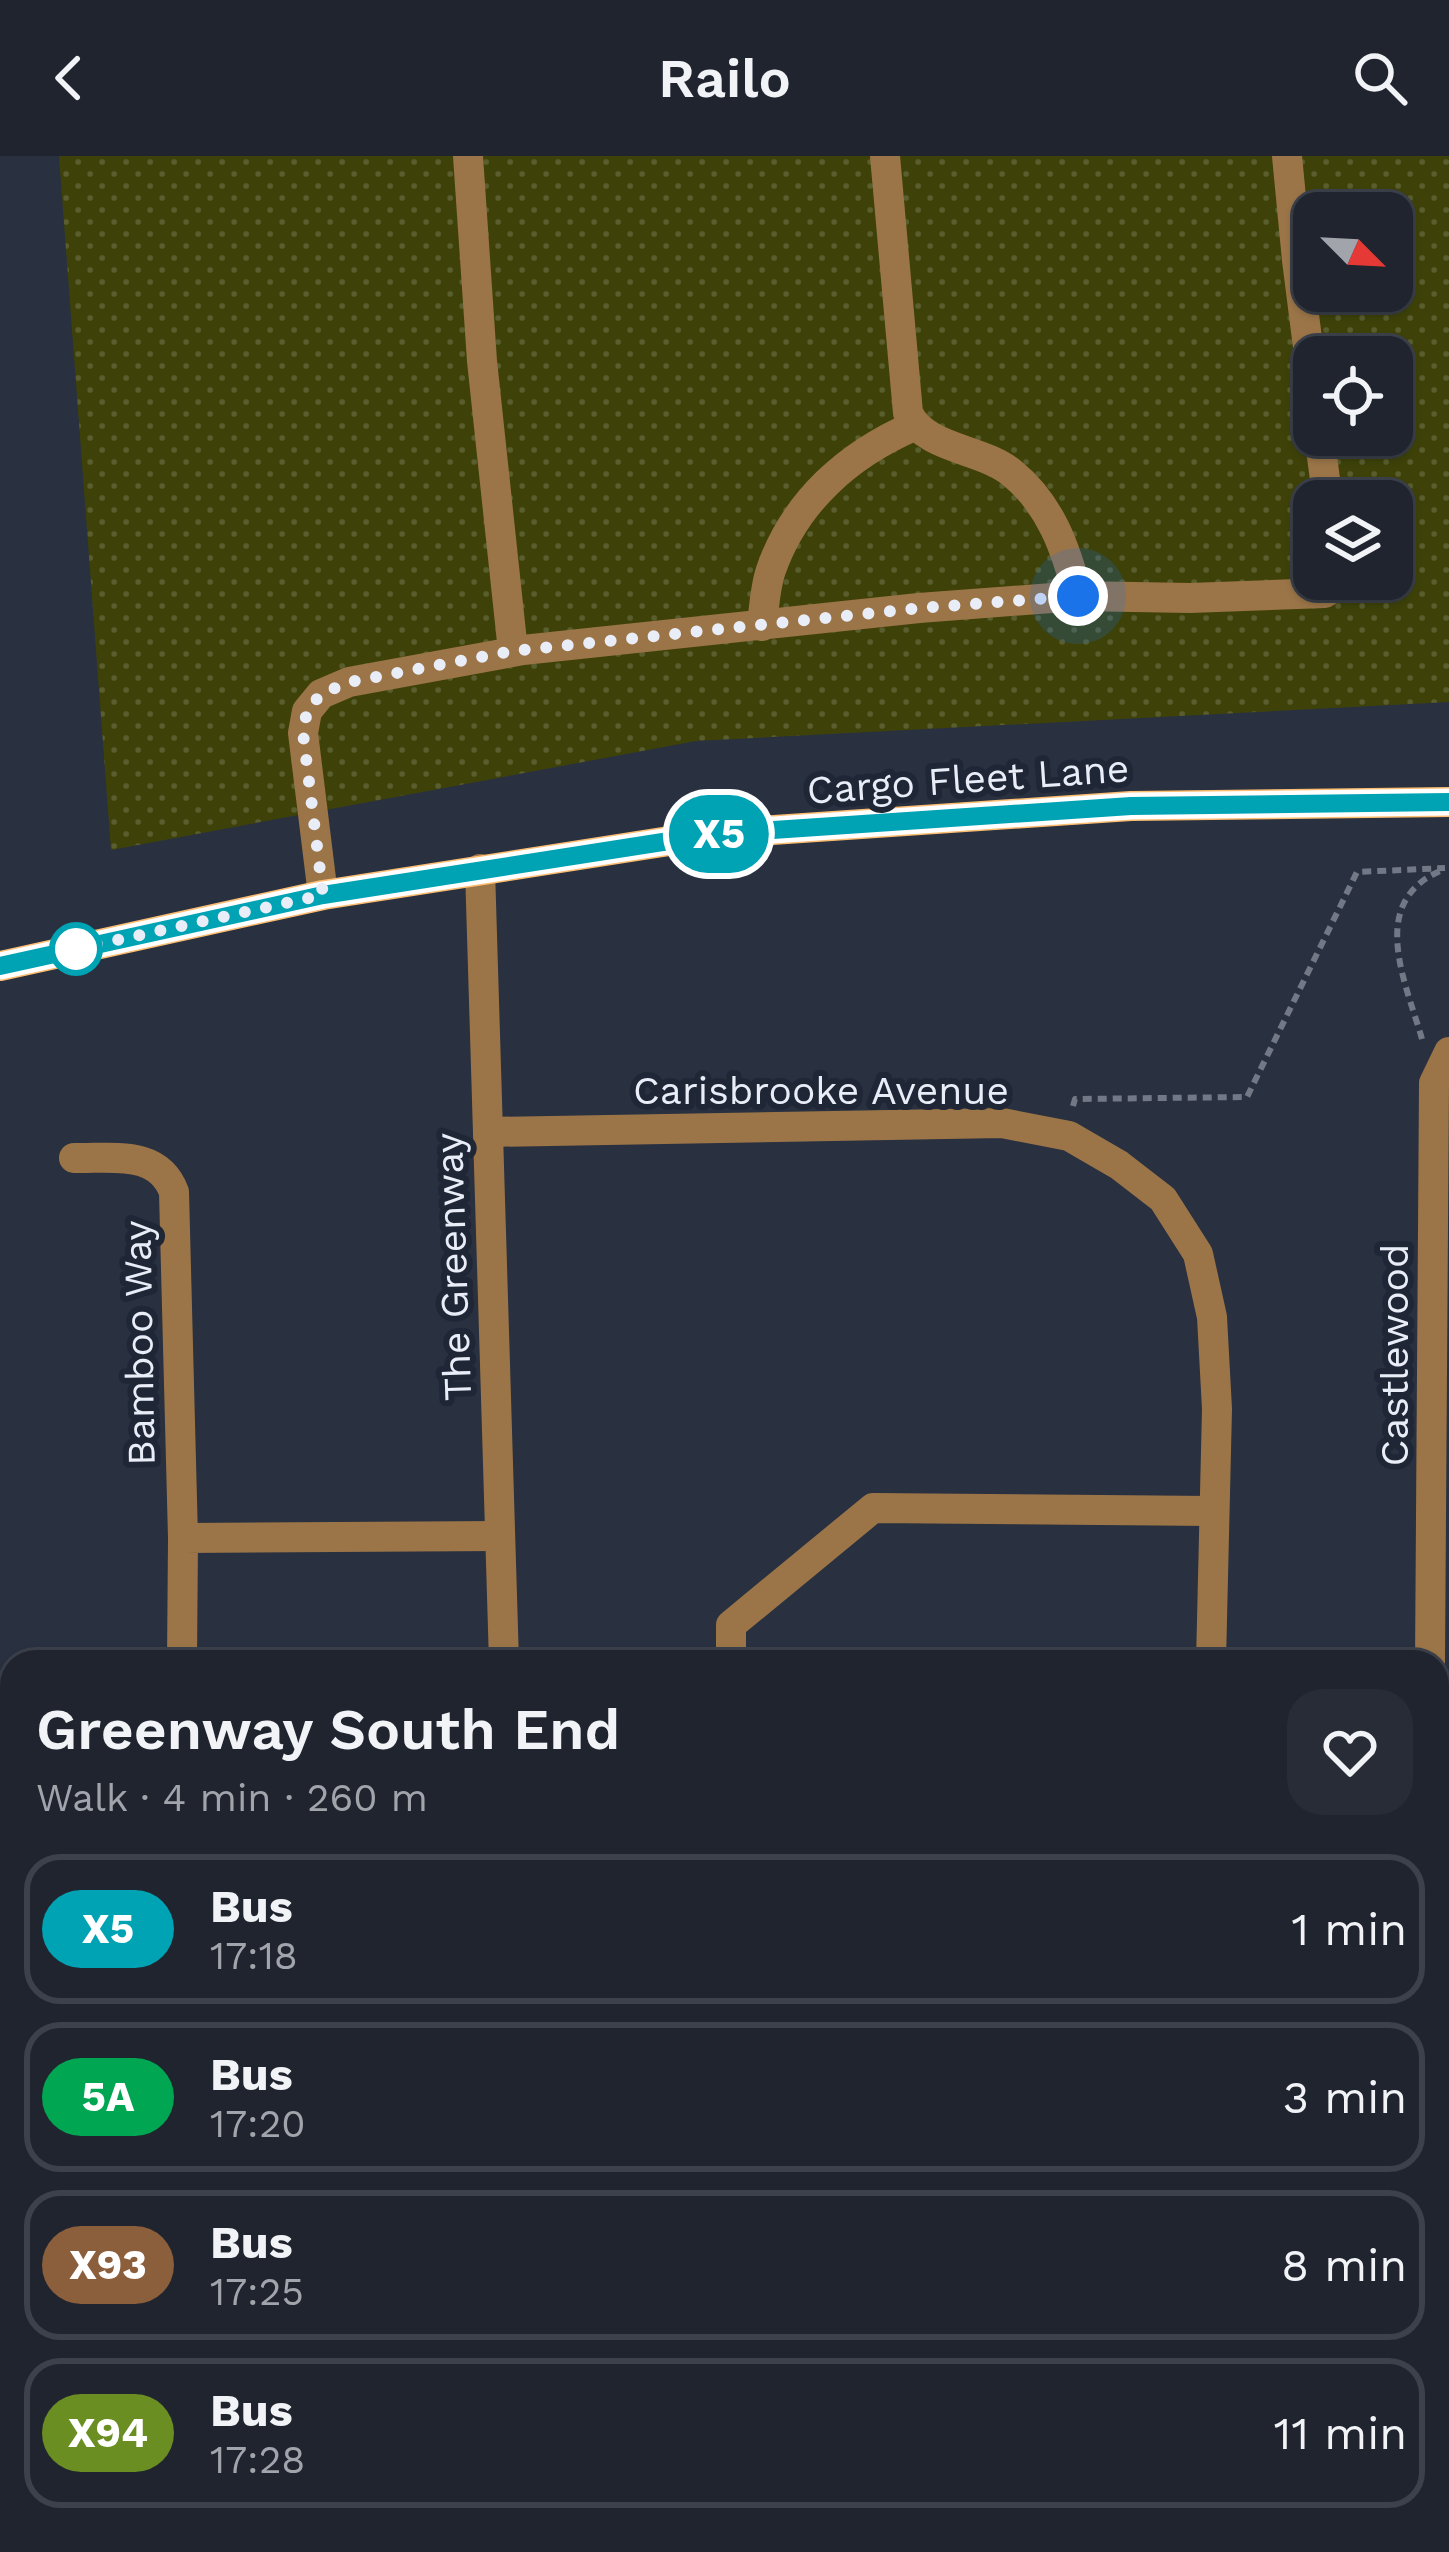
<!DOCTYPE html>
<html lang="en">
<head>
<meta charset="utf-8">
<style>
  body { margin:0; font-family:"Work Sans",sans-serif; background:#272c37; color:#f1f3f6; height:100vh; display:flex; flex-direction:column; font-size:45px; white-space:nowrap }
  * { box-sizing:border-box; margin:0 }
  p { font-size:39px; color:#a1a4aa }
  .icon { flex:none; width:66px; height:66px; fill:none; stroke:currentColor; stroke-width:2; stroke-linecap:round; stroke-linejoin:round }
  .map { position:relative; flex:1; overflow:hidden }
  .side { position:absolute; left:0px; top:1494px; width:1449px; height:903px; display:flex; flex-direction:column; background:#1f242f; border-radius:36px 36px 0 0; box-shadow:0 3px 9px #0004,0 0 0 3px #3c414b }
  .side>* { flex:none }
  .badge { padding:0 24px; border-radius:39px; font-size:42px; line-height:78px }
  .needle { width:78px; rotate:114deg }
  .fabs { position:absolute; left:1293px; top:36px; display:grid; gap:24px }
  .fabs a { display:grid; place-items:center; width:120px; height:120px; border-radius:24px; background:#1f242f; box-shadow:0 3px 9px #0004,0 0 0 3px #3c414b; font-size:60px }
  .you { position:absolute; width:60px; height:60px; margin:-30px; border:9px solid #fff; border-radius:50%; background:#1a73e8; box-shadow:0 0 0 18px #1a73e833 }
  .map>.badge { position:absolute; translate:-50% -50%; box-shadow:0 0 0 6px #fff }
  .round { display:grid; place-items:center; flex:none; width:126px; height:126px; border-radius:36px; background:#272c37 }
  .overview { display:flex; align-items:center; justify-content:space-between; height:204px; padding:0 36px }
  h1 { font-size:57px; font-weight:600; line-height:90px }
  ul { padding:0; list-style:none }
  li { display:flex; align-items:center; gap:36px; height:150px; margin:0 24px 18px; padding:0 12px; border:6px solid #3c414b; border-radius:36px }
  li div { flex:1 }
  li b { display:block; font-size:45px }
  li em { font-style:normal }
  li .badge { min-width:132px; font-weight:700; text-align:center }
  header { display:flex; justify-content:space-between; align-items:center; height:156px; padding:0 36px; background:#1f242f; font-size:54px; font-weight:600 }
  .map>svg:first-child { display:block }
</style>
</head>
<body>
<header><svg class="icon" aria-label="back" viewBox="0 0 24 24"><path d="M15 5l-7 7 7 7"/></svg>Railo<svg class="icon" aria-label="search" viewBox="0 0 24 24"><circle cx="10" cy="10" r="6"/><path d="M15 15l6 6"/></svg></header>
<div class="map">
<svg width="1449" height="2396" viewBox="0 0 1449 2396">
  <defs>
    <pattern id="grass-dots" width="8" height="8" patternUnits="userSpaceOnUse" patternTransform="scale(3)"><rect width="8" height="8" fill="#3e4209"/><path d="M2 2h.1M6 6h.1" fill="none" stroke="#5a5e2e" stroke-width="1.8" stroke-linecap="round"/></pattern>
  </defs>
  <rect width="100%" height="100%" fill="#29303f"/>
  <!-- grass -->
  <path fill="url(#grass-dots)" fill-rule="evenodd" d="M59,0H1449V546L696,585L111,694ZM1314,57H1392V135H1314ZM1314,201H1392V279H1314ZM1314,345H1392V423H1314Z"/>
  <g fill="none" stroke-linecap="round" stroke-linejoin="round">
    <!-- path -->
    <g stroke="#727885" stroke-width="6" stroke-dasharray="9 6" stroke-linecap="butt">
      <path d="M1422,883C1406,827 1367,747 1440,715"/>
      <path d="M1073,950L1075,943L1247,941L1357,716L1445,712"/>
      <path d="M728,2385V2396"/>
    </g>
    <!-- minor -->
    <g stroke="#9b7548" stroke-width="30">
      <path d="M468,0L482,205L513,495"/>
      <path d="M885,0L908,257C926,294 982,292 1012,317C1051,349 1066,393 1078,440"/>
      <path d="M1287,0L1297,104L1314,238"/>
      <path d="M1319,279L1328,345"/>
      <path d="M762,470C764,452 765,431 771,414C795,345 849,298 914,270"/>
      <path d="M480,713L504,1506"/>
      <path d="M323,739L303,577L307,555L321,538L349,526L523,494L919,452L1078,440L1190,442L1325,437L1334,430L1335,423"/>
      <path d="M488,976L1002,967L1069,980L1119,1009L1163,1043L1198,1098L1212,1161L1217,1253L1211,1506"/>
      <path d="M74,1002C112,1003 158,993 174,1036L183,1382"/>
      <path d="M182,1506L183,1382L500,1380"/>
      <path d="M731,1506V1469L873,1352L1213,1355"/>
      <path d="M1430,1506L1434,927L1449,896"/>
      <path d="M0,1602H12"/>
      <path d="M1437,1834H1449"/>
      <path d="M0,1882H12"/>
      <path d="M1437,2153H1449"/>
      <path d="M0,2162H12"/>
      <path d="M115,2385V2396"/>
      <path d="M529,2385V2396"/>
      <path d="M632,2385V2396"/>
      <path d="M863,2385V2396"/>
      <path d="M1372,2385L1386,2396"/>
      <path d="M1162,2396L1168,2385"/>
    </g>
    <!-- major -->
    <path stroke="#fbbd72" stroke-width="30" d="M0,810L323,739L714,678L1131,650L1449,646"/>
  </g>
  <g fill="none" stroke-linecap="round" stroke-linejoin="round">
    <!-- line casing -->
    <g stroke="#fff" stroke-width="27">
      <path id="line" d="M0,810L323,739L714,678L1131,650L1449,646"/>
    </g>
    <!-- line -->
    <use href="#line" stroke="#00a3b4" stroke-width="18"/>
    <!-- walk -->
    <path stroke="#e9edf8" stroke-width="12" stroke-dasharray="0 21.6" d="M76,793L323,739L303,577L307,555L321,538L349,526L513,495L920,452L1078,440"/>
  </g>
  <!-- markers -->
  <circle fill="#fff" stroke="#00a3b4" stroke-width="6" cx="76" cy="793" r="24"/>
  <g text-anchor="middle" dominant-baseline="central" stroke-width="12" stroke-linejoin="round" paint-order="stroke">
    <!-- street labels -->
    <g font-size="39" fill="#e9edf8" stroke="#1f2635">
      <text transform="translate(968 623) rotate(-4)">Cargo Fleet Lane</text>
      <text x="821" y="934">Carisbrooke Avenue</text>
      <text transform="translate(453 1111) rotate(-92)">The Greenway</text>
      <text transform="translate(139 1187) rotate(-91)">Bamboo Way</text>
      <text transform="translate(1394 1199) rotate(-90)">Castlewood</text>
    </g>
  </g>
</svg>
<div class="fabs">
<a><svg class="needle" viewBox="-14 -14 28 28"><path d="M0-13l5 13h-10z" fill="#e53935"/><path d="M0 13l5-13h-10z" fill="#a1a4aa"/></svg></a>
<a><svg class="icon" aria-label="locate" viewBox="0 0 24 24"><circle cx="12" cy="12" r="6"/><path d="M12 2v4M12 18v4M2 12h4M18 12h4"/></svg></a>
<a><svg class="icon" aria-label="layers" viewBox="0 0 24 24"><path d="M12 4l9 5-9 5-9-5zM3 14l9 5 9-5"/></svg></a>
</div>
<div class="you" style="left:1078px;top:440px"></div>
<b class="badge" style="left:719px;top:678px;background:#00a3b4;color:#fff">X5</b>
<section class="side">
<div class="overview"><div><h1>Greenway South End</h1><p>Walk · 4 min · 260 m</p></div><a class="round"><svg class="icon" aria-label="heart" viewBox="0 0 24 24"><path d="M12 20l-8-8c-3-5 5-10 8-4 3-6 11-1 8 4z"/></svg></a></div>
<ul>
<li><span class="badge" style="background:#00a3b4;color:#fff">X5</span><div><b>Bus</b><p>17:18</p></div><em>1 min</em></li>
<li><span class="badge" style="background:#00a651;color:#fff">5A</span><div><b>Bus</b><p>17:20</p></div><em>3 min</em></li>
<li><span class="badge" style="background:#8b5e3c;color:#fff">X93</span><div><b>Bus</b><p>17:25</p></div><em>8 min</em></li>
<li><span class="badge" style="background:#6b8e23;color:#fff">X94</span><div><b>Bus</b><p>17:28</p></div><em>11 min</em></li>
</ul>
</section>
</div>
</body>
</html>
